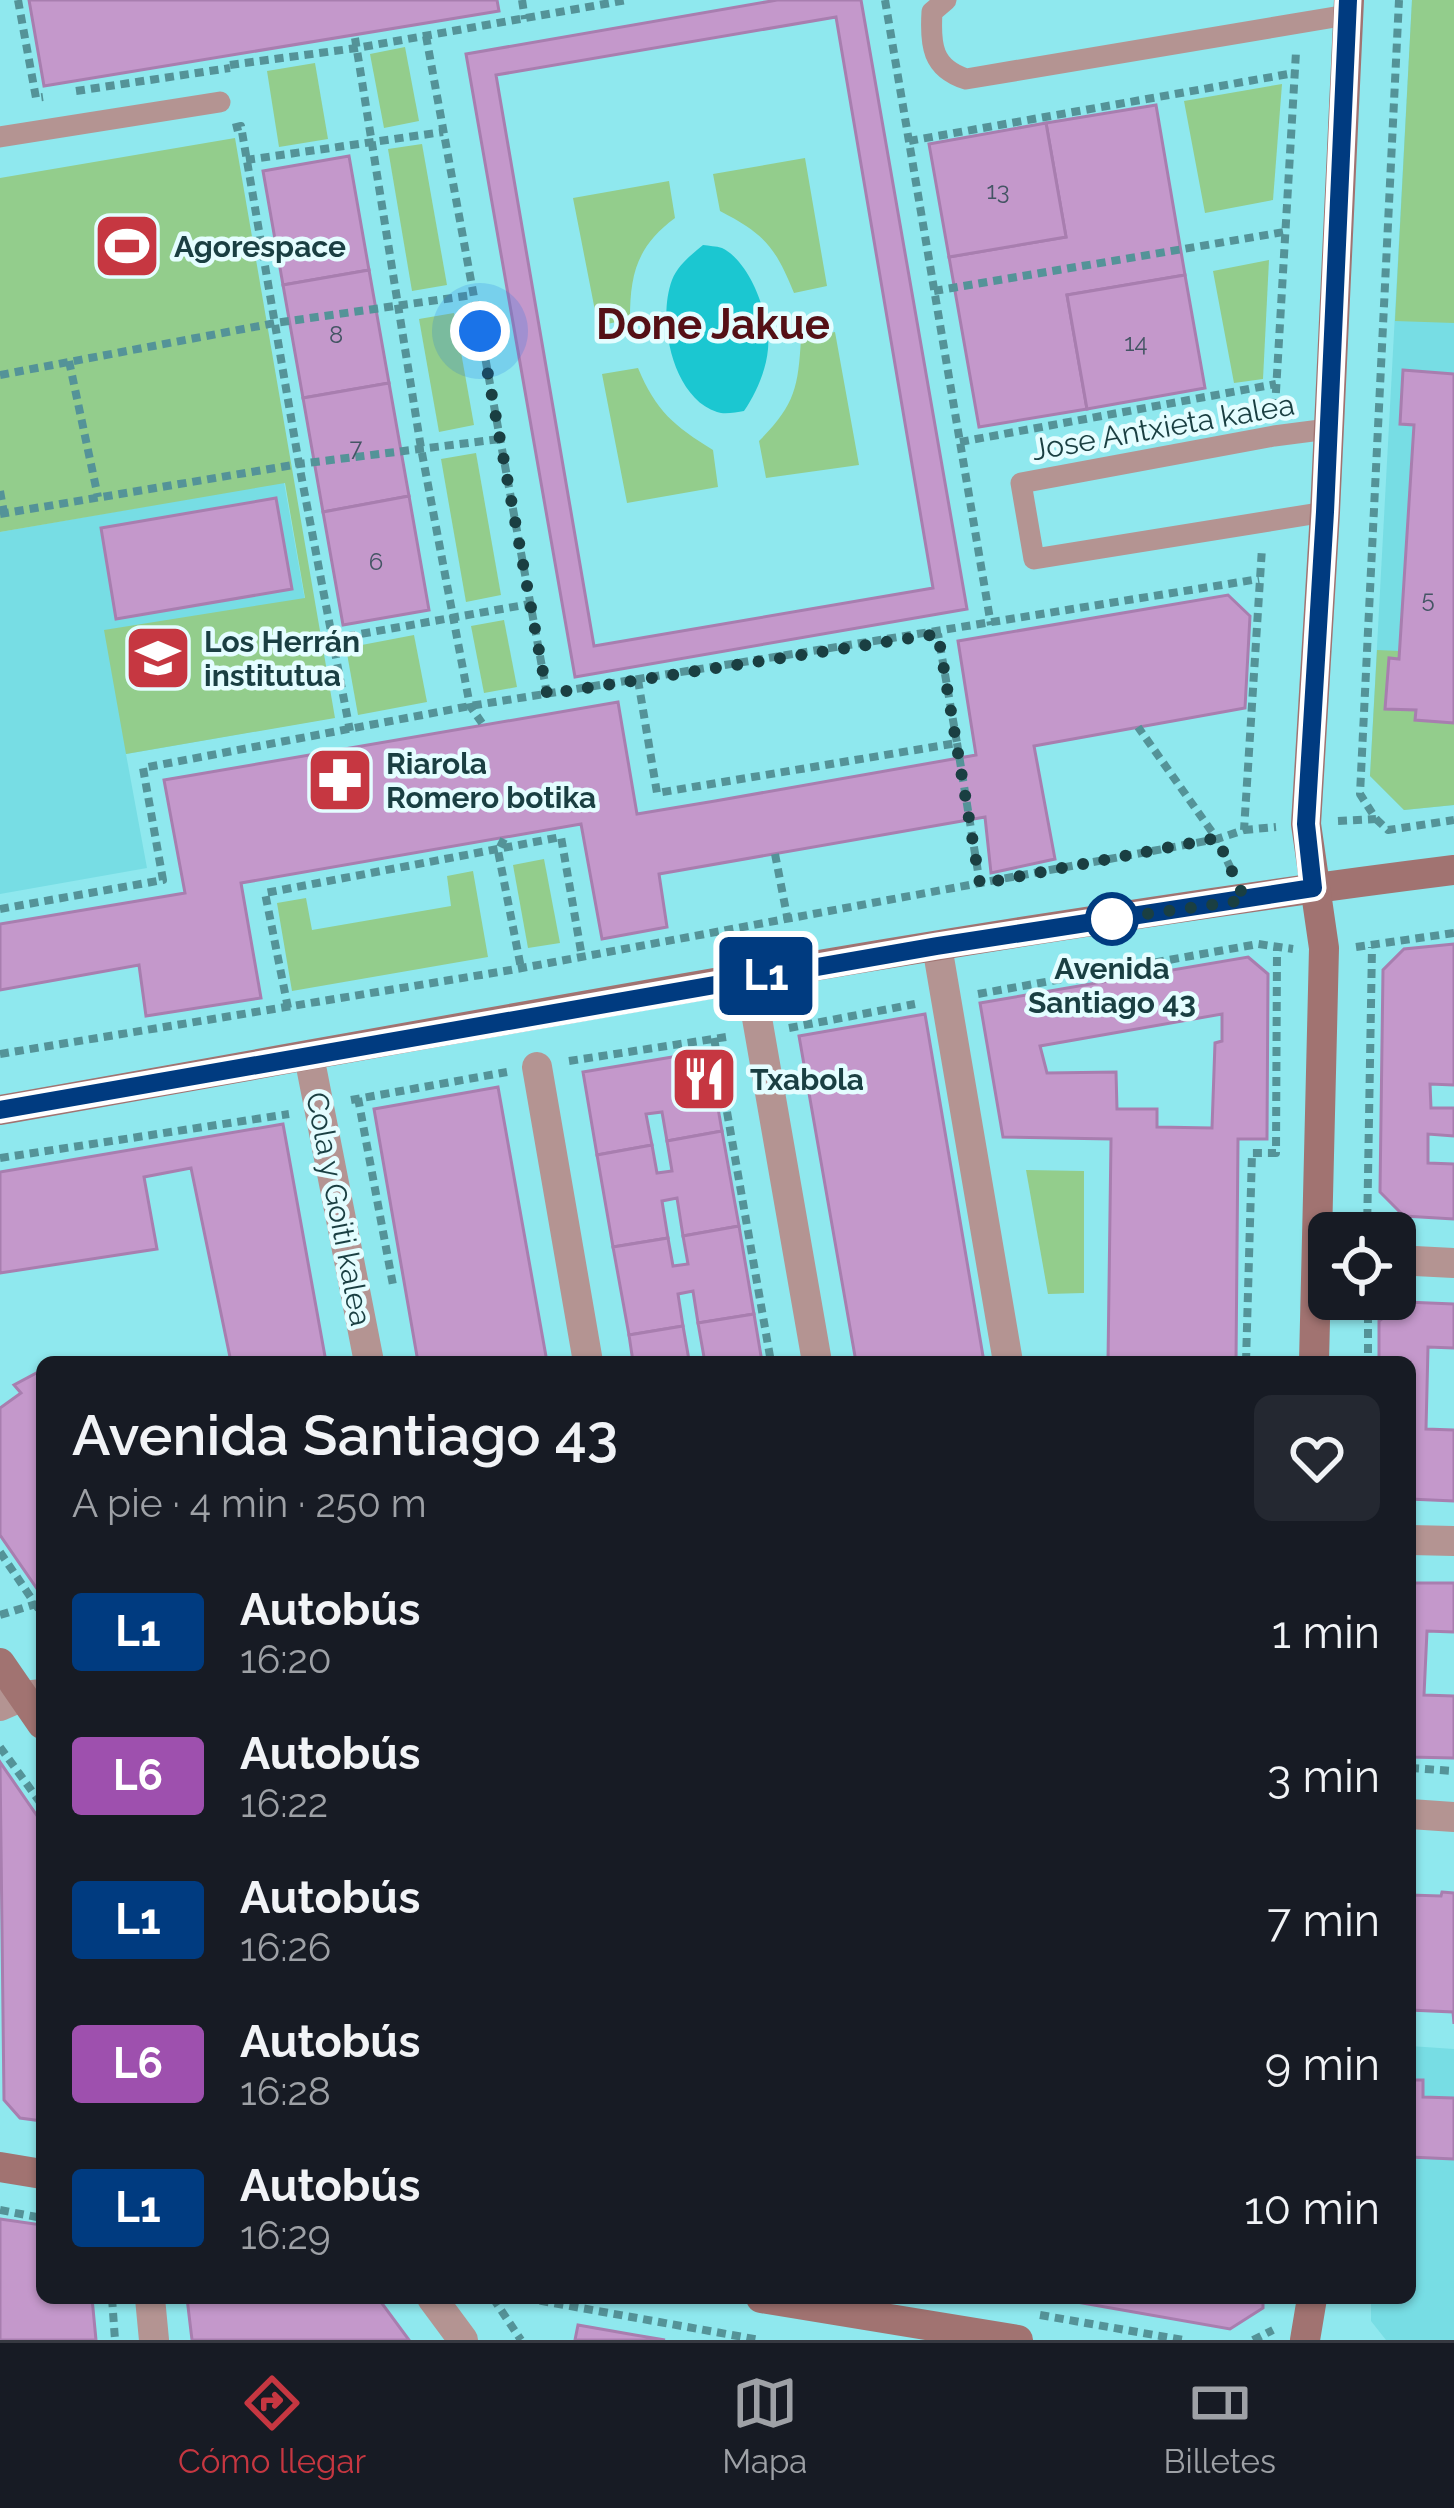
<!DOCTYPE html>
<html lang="es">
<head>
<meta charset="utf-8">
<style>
  body { margin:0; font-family:Raleway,sans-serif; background:#242831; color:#f1f3f6; height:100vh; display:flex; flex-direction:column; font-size:45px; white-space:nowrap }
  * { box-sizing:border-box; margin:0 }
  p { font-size:39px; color:#9ea1a6 }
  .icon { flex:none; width:66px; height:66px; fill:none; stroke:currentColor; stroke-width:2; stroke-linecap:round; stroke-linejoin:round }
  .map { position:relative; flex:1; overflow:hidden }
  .drawer { position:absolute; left:36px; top:1356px; width:1380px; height:948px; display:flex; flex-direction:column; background:#171b24; border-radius:18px; box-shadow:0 3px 9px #0004 }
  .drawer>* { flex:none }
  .badge { padding:0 24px; border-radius:9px; font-size:42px; line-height:78px }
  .controls { position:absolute; left:1308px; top:1212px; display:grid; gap:24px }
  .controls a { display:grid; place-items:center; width:108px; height:108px; border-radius:18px; background:#171b24; box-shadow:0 3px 9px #0004; font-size:60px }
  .you { position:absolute; width:60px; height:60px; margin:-30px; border:9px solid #fff; border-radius:50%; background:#1a73e8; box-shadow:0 0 0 18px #1a73e833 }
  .map>.badge { position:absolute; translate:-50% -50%; box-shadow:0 0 0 6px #fff }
  .round { display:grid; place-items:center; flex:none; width:126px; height:126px; border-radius:18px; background:#242831 }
  .head { display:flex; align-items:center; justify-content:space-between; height:204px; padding:0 36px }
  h1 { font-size:57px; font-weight:600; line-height:90px }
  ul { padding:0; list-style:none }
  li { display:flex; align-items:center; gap:36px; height:144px; padding:0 36px }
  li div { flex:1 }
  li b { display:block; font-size:45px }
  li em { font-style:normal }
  li .badge { min-width:132px; font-weight:700; text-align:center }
  .tab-bar { display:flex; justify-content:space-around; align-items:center; height:168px; border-top:3px solid #363941; background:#171b24; font-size:33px; color:#9ea1a6 }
  .tab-bar a { display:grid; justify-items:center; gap:6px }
  .tab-bar .selected { color:#c63741 }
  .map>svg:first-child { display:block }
</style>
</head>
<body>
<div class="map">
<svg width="1454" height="2340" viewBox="0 0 1454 2340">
  <rect width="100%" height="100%" fill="#8fe8ee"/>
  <!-- built -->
  <g fill="#77dde4">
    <path d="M1412,0H1454V805L1404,810L1370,776Z"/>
    <path d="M284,482L326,719L126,754L147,868L0,894V532Z"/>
    <path d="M1410,2046L1454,2049V2340H1386L1371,2321V2298H1410Z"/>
  </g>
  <!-- green -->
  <g fill="#93cd8c">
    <path d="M1412,0H1454V323L1395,321Z"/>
    <path d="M405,47L419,121L384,128L370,54Z"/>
    <path d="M315,63L328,139L279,147L267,71Z"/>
    <path d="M1282,84L1273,200L1205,213L1184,101Z"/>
    <path d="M235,138L335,718L126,754L104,630L305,598L285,483L0,532V178Z"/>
    <path d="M422,144L447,285L412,291L388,149Z"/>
    <path d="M805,158L827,286L794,293C775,246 764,234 720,211L713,174Z"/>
    <path d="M669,181L675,218C637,246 630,274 630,319L598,326L573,198Z"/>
    <path d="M1269,260L1263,379L1234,383L1213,271Z"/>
    <path d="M454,313L474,425L439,432L419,319Z"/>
    <path d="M835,332L859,465L766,478L759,441C795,405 798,388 801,339Z"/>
    <path d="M638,368C656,411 674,426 713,450L718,487L627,503L602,374Z"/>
    <path d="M476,453L501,595L466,602L441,459Z"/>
    <path d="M504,620L517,687L484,693L471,626Z"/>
    <path d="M414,635L427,702L358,715L346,648Z"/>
    <path d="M1377,650L1400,651L1399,659H1389L1386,708L1416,710V720L1454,723V805L1404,810L1370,776Z"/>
    <path d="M544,859L560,943L528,948L513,865Z"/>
    <path d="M473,871L488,957L292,991L277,903L306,898L312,930L451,906L447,876Z"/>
    <path d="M1026,1170L1084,1171V1293L1048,1294Z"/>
  </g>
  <!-- water -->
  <path fill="#1bc7d1" d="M703,245C709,246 716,246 722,248C751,262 771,319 768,349C766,371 756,393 744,411C736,412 725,415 717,412C672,397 657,320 672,280C678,265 690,256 703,245Z"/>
  <!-- building -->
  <g fill="#c498cb" stroke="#a87eaf" stroke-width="3" fill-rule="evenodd">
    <path d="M29,0H497L499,11L44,86Z"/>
    <path d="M777,0H861L967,609L575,677L466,54ZM836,17L933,588L594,646L496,75Z"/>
    <path d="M1156,105L1185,275L1067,295L1087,409L979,427L949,257L1066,237L1046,123Z"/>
    <path d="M1046,123L1066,237L949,257L929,144Z"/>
    <path d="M349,156L369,270L283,285L263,171Z"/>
    <path d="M369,270L389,383L303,398L283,285Z"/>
    <path d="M1185,275L1205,388L1087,409L1067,295Z"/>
    <path d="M1403,370L1454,374V723L1415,720L1416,710L1385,709L1389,658L1399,659L1414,425L1400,424Z"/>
    <path d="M389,383L409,496L323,512L303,398Z"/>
    <path d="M409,496L429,610L343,625L323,512Z"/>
    <path d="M276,498L292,589L116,619L101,528Z"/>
    <path d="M1228,595L1250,616L1245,708L1034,746L1055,859L991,873L985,817L659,874L667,927L602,939L581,824L241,883L261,998L146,1016L139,965L0,990V924L185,893L164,780L618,702L637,814L715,801L976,755L958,641Z"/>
    <path d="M1454,944V1085L1430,1084L1431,1108H1454V1136L1428,1134V1163L1454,1164V1219L1404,1216L1380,1192L1383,970L1404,949Z"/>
    <path d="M1248,957L1268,974L1267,1139H1238L1236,1362H1108L1111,1139L1003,1137L980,1003ZM1222,1014V1041L1215,1043L1212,1128L1157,1127V1109H1117L1116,1072L1047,1073L1040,1046Z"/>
    <path d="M925,1014L984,1362H856L799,1036Z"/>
    <path d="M708,1051L722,1131L667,1141L662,1112L646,1114L652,1145L597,1155L583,1072Z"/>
    <path d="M498,1087L547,1362H418L374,1109Z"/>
    <path d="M283,1124L326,1362H231L191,1168L144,1177L157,1249L0,1273V1172Z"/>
    <path d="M722,1131L739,1226L683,1236L677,1198L662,1201L668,1238L613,1247L597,1155L652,1145L657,1173L672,1171L667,1141Z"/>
    <path d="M739,1226L754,1314L698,1323L693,1291L678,1294L683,1326L629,1335L613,1247L668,1238L673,1266L688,1264L683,1236Z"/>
    <path d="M1405,1302L1454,1304V1348L1428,1347L1426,1429L1454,1430V1501L1410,1499V1362H1379V1321Z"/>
    <path d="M754,1314L762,1362H633L629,1335L683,1326L689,1360L704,1357L698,1323Z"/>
    <path d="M42,1370V1596L0,1535V1408L21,1393L14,1385Z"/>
    <path d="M1410,1583H1454V1632L1427,1631L1424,1695L1454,1696V1758L1410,1757Z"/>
    <path d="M0,1762L42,1823V2121L20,2118L4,2100Z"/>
    <path d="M1442,1892L1454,1893V2024L1453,2012L1410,2010V1895L1441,1896Z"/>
    <path d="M1410,2080H1423V2097L1454,2098V2159L1410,2157Z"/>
    <path d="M0,2219L42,2225V2298H92L96,2340H0Z"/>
    <path d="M187,2298H378L409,2340H192Z"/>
    <path d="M1054,2298H1263V2308L1230,2329Z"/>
    <path d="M578,2325L635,2335L665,2340H575Z"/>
  </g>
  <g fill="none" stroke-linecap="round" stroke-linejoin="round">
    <!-- path -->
    <g stroke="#549398" stroke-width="8" stroke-dasharray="9 6" stroke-linecap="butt">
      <path d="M18,0L36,98L43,97"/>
      <path d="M522,0L525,19"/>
      <path d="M885,0L991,625"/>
      <path d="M426,36L547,694"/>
      <path d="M355,38L421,448L470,706L482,723"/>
      <path d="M230,65L357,48L627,0"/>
      <path d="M76,91L230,68"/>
      <path d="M233,128L241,126L299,464L350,731"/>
      <path d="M909,141L1294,73"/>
      <path d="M246,160L443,132"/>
      <path d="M934,291L1284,232"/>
      <path d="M69,361L98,497"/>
      <path d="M0,375L275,323L473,295"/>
      <path d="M1275,408L1296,52"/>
      <path d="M960,442L1276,384"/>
      <path d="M0,491L4,513"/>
      <path d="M0,514L299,464L500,439"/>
      <path d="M332,639L530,604"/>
      <path d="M638,680L657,793L957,743L938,634"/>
      <path d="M957,743L980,884"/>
      <path d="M1376,819L1388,830L1454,820"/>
      <path d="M1338,821L1376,819L1360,794L1399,0"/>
      <path d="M1244,830L1276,827"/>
      <path d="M504,839L498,851L521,968"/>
      <path d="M775,854L788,921"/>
      <path d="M1231,869L1217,839L1244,830L1262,548"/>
      <path d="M0,909L163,880L143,768L470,706L1259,579"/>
      <path d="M1356,947L1454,933"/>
      <path d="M978,994L1258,944L1293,949"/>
      <path d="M288,1008L265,893L561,837L582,957"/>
      <path d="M789,1028L915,1004"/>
      <path d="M714,1038L771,1362"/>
      <path d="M0,1054L511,970L1217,839L1138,727"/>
      <path d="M569,1061L726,1037"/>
      <path d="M358,1098L393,1285"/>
      <path d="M351,1100L507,1072"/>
      <path d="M0,1158L289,1114"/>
      <path d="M1367,1233L1372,947"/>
      <path d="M1368,1299V1362"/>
      <path d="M1246,1362L1252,1153H1276L1277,950"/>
      <path d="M0,1552L42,1614"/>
      <path d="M0,1615L36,1604"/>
      <path d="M0,1747L42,1805"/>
      <path d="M1410,1768L1454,1771"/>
      <path d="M0,2210L42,2218"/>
      <path d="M112,2298L115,2340"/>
      <path d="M493,2298L521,2340"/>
      <path d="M525,2298L760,2340"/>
      <path d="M1040,2315L1183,2340"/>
      <path d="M1253,2340L1273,2330"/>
    </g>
    <!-- lane -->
    <g stroke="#b49492" stroke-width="21">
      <path d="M946,0L932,12C930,45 932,68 966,79L1347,15"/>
      <path d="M0,137L220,102"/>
      <path d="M1325,512L1034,559L1021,483L1274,436L1328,429"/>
    </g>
    <!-- street -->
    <g stroke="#b49492" stroke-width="30">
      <path d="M937,946L1008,1362"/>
      <path d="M750,978L817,1362"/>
      <path d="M309,1056L369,1362"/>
      <path d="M537,1067L588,1362"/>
      <path d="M1395,1260L1454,1263"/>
      <path d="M1410,1540L1454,1541"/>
      <path d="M0,1706L23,1696L42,1694"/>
      <path d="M1410,1814L1454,1817"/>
      <path d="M150,2298L154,2340"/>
      <path d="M432,2298L463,2340"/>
    </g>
    <!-- secondary -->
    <g stroke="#a17371" stroke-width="30">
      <path d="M0,1110C484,1025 967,931 1454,870"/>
      <path d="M1314,1362L1324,948L1306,824L1325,512L1349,0"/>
      <path d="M0,1663L42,1724"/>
      <path d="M0,2167L42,2174"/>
      <path d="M761,2298L1018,2340"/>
      <path d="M1305,2340L1312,2298"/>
    </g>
  </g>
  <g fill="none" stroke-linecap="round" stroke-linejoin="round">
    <!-- line casing -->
    <g stroke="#fff" stroke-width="27">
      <path id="line" d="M0,1110L937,946L1313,888L1306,824L1325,512L1348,0"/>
    </g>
    <!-- line -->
    <use href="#line" stroke="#003b80" stroke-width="18"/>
    <!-- walk -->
    <path stroke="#1a3f42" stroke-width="12" stroke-dasharray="0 21.6" d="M480,331L547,694L938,634L980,884L1217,838L1245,900L1112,919"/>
  </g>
  <!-- icons -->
  <defs>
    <g id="stadium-square" transform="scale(3.45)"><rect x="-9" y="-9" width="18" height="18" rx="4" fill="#c63741" stroke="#e4fdff"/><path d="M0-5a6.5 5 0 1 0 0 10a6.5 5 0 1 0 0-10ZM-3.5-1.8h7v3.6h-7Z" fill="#fff"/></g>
    <g id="school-square" transform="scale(3.45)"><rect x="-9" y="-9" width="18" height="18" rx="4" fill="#c63741" stroke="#e4fdff"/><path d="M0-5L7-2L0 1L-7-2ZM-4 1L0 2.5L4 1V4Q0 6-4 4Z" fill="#fff"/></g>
    <g id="pharmacy-square" transform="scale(3.45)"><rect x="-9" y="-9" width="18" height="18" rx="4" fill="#c63741" stroke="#e4fdff"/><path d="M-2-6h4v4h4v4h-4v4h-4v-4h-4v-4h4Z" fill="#fff"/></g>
    <g id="restaurant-square" transform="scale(3.45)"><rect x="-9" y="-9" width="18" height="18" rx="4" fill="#c63741" stroke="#e4fdff"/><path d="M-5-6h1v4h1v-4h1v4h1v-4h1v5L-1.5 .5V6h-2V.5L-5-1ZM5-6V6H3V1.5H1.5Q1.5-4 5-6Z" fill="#fff"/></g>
  </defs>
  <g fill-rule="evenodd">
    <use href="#stadium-square" x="127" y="246"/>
    <use href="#school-square" x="158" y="658"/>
    <use href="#pharmacy-square" x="340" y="780"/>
    <use href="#restaurant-square" x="704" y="1079"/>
  </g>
  <!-- markers -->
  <circle fill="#fff" stroke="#003b80" stroke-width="6" cx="1112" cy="919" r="24"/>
  <g text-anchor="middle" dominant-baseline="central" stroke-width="9" stroke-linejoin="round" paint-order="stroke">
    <!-- number labels -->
    <g font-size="24" fill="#445564">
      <text x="998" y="190">13</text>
      <text x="336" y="334">8</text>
      <text x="1136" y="342">14</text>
      <text x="356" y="447">7</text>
      <text x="376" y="561">6</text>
      <text x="1428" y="598">5</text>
    </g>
    <!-- poi labels -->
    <g font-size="30" font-weight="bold" fill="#1a3f42" stroke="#e4fdff" text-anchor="start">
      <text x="174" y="246">Agorespace</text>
      <text x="204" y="641">Los Herrán<tspan x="204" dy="34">institutua</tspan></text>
      <text x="386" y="763">Riarola<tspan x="386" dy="34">Romero botika</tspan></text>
      <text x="750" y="1079">Txabola</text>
    </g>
    <!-- street labels -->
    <g font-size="30" fill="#1a3f42" stroke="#e4fdff">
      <text transform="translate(1163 427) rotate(-10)">Jose Antxieta kalea</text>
      <text transform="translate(339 1209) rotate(79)">Cola y Goiti kalea</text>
    </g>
    <!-- stop labels -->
    <g font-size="30" font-weight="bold" fill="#1a3f42" stroke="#e4fdff">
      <text x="1112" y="968">Avenida<tspan x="1112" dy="34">Santiago 43</tspan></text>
    </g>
    <!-- district labels -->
    <g font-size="42" font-weight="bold" fill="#551016" stroke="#e4fdff">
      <text x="713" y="324">Done Jakue</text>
    </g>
  </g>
</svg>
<div class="controls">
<a><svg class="icon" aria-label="locate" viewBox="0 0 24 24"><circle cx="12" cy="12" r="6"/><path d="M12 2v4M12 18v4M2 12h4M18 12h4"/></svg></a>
</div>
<div class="you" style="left:480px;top:331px"></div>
<b class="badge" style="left:766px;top:976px;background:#003b80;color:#fff">L1</b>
<section class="drawer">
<div class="head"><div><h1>Avenida Santiago 43</h1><p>A pie · 4 min · 250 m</p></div><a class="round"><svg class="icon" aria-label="heart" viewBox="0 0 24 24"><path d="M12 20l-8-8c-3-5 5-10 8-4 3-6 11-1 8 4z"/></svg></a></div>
<ul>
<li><span class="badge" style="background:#003b80;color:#fff">L1</span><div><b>Autobús</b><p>16:20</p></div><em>1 min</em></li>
<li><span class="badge" style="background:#9e50ae;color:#fff">L6</span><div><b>Autobús</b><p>16:22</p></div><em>3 min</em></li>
<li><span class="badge" style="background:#003b80;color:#fff">L1</span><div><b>Autobús</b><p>16:26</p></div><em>7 min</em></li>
<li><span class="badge" style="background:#9e50ae;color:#fff">L6</span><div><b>Autobús</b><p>16:28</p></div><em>9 min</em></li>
<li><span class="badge" style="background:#003b80;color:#fff">L1</span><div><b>Autobús</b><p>16:29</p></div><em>10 min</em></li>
</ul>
</section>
</div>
<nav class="tab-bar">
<a class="selected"><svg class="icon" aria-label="directions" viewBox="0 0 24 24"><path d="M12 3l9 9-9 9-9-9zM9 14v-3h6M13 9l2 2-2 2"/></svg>Cómo llegar</a>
<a><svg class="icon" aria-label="map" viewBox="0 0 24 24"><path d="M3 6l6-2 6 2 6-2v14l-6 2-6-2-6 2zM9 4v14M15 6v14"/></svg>Mapa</a>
<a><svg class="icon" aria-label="tickets" viewBox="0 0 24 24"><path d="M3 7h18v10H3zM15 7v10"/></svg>Billetes</a>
</nav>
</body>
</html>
